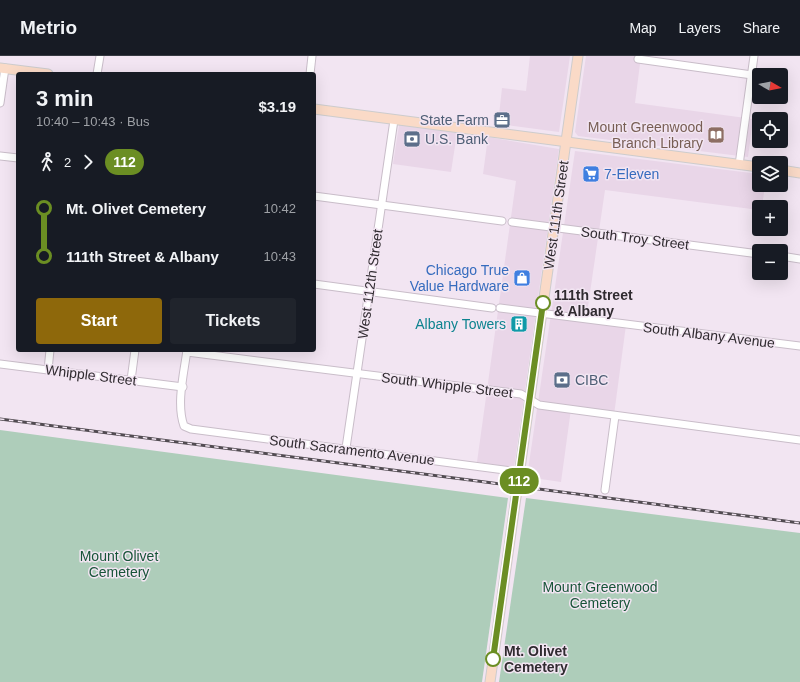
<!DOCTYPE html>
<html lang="en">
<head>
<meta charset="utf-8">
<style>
  body { margin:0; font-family:Arial,sans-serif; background:#20242c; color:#f1f3f6; height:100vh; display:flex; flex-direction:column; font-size:15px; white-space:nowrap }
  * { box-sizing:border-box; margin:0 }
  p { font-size:13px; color:#9ea1a6 }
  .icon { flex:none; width:22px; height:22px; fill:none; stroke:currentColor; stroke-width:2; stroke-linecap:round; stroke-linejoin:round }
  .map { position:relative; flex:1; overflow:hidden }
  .sheet { position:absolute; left:16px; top:16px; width:300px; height:280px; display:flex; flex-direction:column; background:#171b24; border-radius:4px; box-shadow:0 4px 16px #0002 }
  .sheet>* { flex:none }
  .badge { padding:0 8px; border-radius:13px; font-size:14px; line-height:26px }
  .needle { width:26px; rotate:99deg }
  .controls { position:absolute; left:752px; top:12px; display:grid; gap:8px }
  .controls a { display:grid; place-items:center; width:36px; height:36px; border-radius:4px; background:#171b24; box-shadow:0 4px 16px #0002; font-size:20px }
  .map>.badge { position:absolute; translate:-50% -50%; box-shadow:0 0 0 2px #fff }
  .legs { display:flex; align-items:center; gap:6px; height:44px; padding:0 20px; font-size:13px }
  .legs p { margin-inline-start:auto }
  .head { display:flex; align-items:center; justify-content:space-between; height:68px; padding:0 20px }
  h1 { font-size:22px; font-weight:800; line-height:30px }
  .cta { display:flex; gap:8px; margin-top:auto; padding:8px 20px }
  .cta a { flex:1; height:46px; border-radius:4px; background:#8e680b; color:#fff; font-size:16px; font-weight:800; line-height:46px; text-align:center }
  .cta a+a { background:#20242c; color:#f1f3f6 }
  ul { padding:0 20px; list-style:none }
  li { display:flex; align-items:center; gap:14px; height:48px; font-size:15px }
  li i { display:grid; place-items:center; width:6px; height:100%; margin:0 5px; background:currentColor }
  li i::after { content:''; width:10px; height:10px; margin:-5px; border:3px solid; border-radius:50%; background:#171b24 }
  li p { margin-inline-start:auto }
  li:first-child i { background:linear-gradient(#0000 50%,currentColor 0) }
  li:last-child i { background:linear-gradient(currentColor 50%,#0000 0) }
  header { display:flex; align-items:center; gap:24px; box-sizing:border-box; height:56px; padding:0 20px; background:#171b24; border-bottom:1px solid #363941 }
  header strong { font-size:19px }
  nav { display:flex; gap:22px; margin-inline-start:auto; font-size:14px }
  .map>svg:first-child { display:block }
</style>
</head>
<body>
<header>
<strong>Metrio</strong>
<nav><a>Map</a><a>Layers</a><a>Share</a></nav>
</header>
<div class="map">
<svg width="800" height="626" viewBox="0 0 800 626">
  <rect width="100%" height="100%" fill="#f2e5f2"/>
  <!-- built -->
  <g fill="#e9d6e8">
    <path d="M530,0H570L559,76L498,68L502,32L526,35Z"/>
    <path d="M586,0H641L635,47L753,63L748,101L578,80L575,76Z"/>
    <path d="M399,69L457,77L451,116L393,108Z"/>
    <path d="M488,81L559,93L514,412L477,406L516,125L483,118Z"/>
    <path d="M575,95L759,118V129H765L762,151H759V154L605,134L586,264L626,269L614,359L571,353L561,426L527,421Z"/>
  </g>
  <!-- green -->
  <g fill="#aecdba">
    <path d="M0,374L508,442L482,626H0Z"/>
    <path d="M526,442L800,477V626H499Z"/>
  </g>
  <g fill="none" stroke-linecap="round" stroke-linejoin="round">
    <!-- minor casing -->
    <g stroke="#c9bdc9" stroke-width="9">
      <g id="minor">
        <path d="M638,3L752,19"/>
        <path d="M97,18L100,0"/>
        <path d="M310,18L312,0"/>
        <path d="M0,47L5,12"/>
        <path d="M0,100L18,102"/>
        <path d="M739,109L754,0"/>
        <path d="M314,140L502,165"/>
        <path d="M512,166L759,198"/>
        <path d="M781,200L800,203"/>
        <path d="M314,228L492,252"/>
        <path d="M500,252L800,290"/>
        <path d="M187,294C184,317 176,348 184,370L191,373L520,416"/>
        <path d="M187,296L521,338L539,349L800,384"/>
        <path d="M0,308L183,331"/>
        <path d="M48,314L50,294"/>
        <path d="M131,324L135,294"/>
        <path d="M346,392L394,64"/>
        <path d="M605,434L615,360"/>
      </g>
    </g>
    <!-- major casing -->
    <g stroke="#cdcccd" stroke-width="11">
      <g id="major">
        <path d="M0,12L48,18"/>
        <path d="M314,53L759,111"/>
        <path d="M781,114L800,117"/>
        <path d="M490,626L578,0"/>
      </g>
    </g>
    <!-- minor -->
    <use href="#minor" stroke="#fff" stroke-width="7"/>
    <!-- major -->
    <use href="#major" stroke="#fadac7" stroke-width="9"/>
    <!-- rail casing -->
    <g stroke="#514b51" stroke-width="3">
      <path id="rail" d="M0,363L800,467"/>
    </g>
    <!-- rail -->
    <use href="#rail" stroke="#f2e5f2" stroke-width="1.5" stroke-dasharray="4.5" stroke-linecap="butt"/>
  </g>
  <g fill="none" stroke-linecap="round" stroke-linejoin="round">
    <!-- line-1 casing -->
    <g stroke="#fff" stroke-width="9">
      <path id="line-1" d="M493,603L543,247"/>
    </g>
    <!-- line-1 -->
    <use href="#line-1" stroke="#6b8e23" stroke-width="6"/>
  </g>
  <!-- icons -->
  <defs>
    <g id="office-square" transform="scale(0.9)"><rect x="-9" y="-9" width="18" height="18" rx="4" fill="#5c6f8a" stroke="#f2e5f2"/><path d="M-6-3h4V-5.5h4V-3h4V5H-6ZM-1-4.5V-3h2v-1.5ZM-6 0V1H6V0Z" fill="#fff"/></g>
    <g id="library-square" transform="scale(0.9)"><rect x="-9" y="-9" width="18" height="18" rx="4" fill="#8d6e63" stroke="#f2e5f2"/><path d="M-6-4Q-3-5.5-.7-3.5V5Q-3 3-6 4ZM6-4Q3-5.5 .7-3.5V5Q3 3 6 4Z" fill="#fff"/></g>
    <g id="bank-square" transform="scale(0.9)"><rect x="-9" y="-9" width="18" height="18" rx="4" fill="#5c6f8a" stroke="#f2e5f2"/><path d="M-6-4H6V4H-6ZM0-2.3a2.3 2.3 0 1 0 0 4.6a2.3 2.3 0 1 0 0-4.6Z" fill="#fff"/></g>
    <g id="supermarket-square" transform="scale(0.9)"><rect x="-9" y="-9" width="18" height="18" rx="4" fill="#3f7fe0" stroke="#f2e5f2"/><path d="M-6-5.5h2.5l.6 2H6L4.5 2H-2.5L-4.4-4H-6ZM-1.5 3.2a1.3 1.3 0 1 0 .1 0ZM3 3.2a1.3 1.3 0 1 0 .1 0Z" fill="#fff"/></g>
    <g id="shop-square" transform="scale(0.9)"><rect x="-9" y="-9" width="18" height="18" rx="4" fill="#3f7fe0" stroke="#f2e5f2"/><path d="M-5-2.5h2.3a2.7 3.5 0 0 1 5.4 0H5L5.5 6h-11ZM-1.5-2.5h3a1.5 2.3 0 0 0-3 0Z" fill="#fff"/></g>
    <g id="building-square" transform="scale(0.9)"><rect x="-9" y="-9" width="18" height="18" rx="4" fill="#0f9aa8" stroke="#f2e5f2"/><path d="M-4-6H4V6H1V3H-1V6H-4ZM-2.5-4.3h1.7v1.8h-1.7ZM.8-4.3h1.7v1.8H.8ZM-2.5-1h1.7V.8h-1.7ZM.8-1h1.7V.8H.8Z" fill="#fff"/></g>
  </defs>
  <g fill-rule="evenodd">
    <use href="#office-square" x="502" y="64"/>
    <use href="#library-square" x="716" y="79"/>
    <use href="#bank-square" x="412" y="83"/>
    <use href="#supermarket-square" x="591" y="118"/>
    <use href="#shop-square" x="522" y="222"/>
    <use href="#building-square" x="519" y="268"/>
    <use href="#bank-square" x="562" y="324"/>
  </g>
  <!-- markers -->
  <g fill="#fff" stroke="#6b8e23" stroke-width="2">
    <circle cx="543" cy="247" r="7"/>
    <circle cx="493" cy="603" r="7"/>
  </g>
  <g text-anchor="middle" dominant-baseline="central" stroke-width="3" stroke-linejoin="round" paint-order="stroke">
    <!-- service labels -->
    <g font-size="14" fill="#4e5e75" stroke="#f2e5f2" text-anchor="start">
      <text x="489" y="64" text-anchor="end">State Farm</text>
      <text x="425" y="83">U.S. Bank</text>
      <text x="575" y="324">CIBC</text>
    </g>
    <!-- education labels -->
    <g font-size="14" fill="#785e54" stroke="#f2e5f2" text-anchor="end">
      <text x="703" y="71">Mount Greenwood<tspan x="703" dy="16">Branch Library</tspan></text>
    </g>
    <!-- shop labels -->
    <g font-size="14" fill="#366cbe" stroke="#f2e5f2" text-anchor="start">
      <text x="604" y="118">7-Eleven</text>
      <text x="509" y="214" text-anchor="end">Chicago True<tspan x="509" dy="16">Value Hardware</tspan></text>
    </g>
    <!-- street labels -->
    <g font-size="14" fill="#302b30" stroke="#f2e5f2">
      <text transform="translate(556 159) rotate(-82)">West 111th Street</text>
      <text transform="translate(635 182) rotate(7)">South Troy Street</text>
      <text transform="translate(370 228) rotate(-82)">West 112th Street</text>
      <text transform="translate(709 279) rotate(7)">South Albany Avenue</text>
      <text transform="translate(91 319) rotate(7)">Whipple Street</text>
      <text transform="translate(447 329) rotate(7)">South Whipple Street</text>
      <text transform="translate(352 394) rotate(7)">South Sacramento Avenue</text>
    </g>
    <!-- stop labels -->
    <g font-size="14" font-weight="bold" fill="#302b30" stroke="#f2e5f2" text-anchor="start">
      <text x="554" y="239">111th Street<tspan x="554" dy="16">&amp; Albany</tspan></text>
      <text x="504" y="595">Mt. Olivet<tspan x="504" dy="16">Cemetery</tspan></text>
    </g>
    <!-- culture labels -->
    <g font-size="14" fill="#0d838f" stroke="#f2e5f2" text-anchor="end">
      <text x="506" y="268">Albany Towers</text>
    </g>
    <!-- park labels -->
    <g font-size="14" fill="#175438" stroke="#f2e5f2">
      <text x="119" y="500">Mount Olivet<tspan x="119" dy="16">Cemetery</tspan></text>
      <text x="600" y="531">Mount Greenwood<tspan x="600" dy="16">Cemetery</tspan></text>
    </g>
  </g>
</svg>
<div class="controls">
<a><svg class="needle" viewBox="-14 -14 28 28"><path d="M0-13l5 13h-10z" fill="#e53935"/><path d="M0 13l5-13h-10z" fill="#9ea1a6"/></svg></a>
<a><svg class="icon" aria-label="locate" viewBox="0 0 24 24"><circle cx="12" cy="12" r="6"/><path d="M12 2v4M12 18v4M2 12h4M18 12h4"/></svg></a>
<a><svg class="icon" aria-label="layers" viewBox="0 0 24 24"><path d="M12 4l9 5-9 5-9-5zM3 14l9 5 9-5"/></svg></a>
<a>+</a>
<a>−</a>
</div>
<b class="badge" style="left:519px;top:425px;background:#6b8e23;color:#fff">112</b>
<section class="sheet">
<div class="head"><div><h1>3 min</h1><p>10:40 – 10:43 · Bus</p></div><b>$3.19</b></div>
<div class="legs"><svg class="icon" aria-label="walk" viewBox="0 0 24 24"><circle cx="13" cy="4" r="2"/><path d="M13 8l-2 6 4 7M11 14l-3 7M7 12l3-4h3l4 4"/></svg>2<svg class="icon" aria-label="forward" viewBox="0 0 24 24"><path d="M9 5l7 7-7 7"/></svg><b class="badge" style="background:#6b8e23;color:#fff">112</b></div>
<ul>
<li><i style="color:#6b8e23"></i><b>Mt. Olivet Cemetery</b><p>10:42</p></li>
<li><i style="color:#6b8e23"></i><b>111th Street &amp; Albany</b><p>10:43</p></li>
</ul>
<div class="cta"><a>Start</a><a>Tickets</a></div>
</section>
</div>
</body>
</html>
